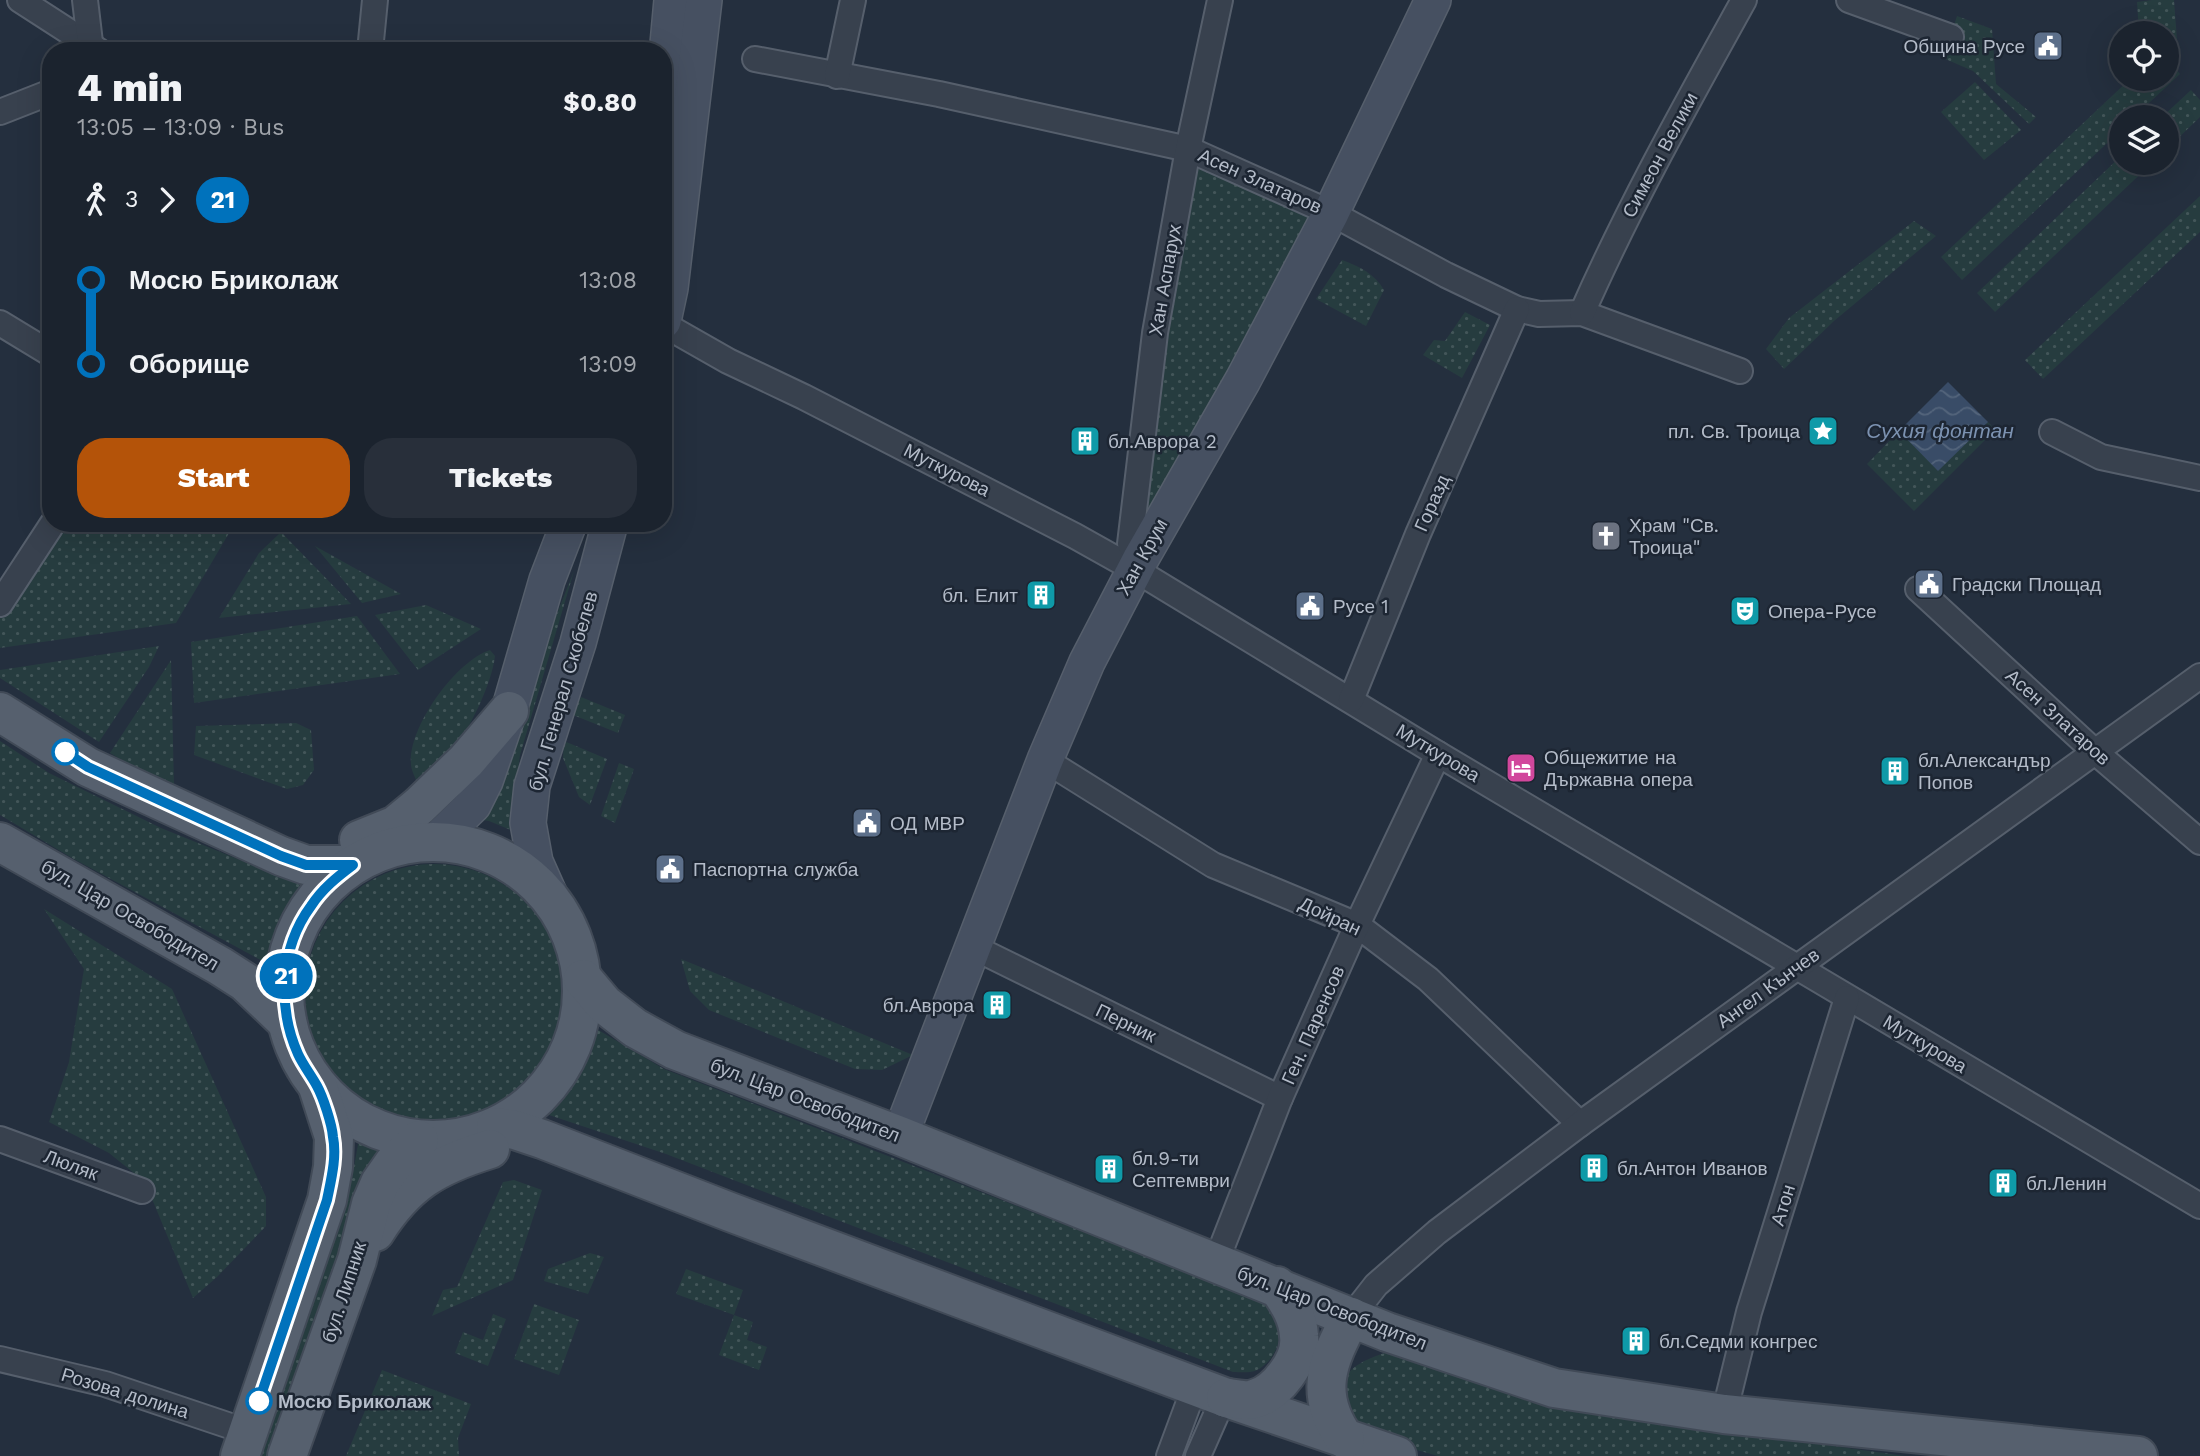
<!DOCTYPE html>
<html lang="en">
<head>
<meta charset="utf-8">
<style>
  body { margin:0; font-family:"Work Sans",sans-serif; background:#282f3a; color:#f1f3f6; height:100vh; display:flex; flex-direction:column; font-size:26px; white-space:nowrap }
  * { box-sizing:border-box; margin:0 }
  p { font-size:23px; color:#a0a4aa }
  .icon { flex:none; width:38px; height:38px; fill:none; stroke:currentColor; stroke-width:2; stroke-linecap:round; stroke-linejoin:round }
  .map { position:relative; flex:1; overflow:hidden }
  .sheet { position:absolute; left:42px; top:42px; width:630px; height:490px; display:flex; flex-direction:column; background:#1b232e; border-radius:28px; box-shadow:0 7px 28px #0002,0 0 0 2px #39404a }
  .sheet>* { flex:none }
  .badge { padding:0 14px; border-radius:23px; font-size:24px; line-height:46px }
  .controls { position:absolute; left:2109px; top:21px; display:grid; gap:14px }
  .controls a { display:grid; place-items:center; width:70px; height:70px; border-radius:50%; background:#1b232e; box-shadow:0 7px 28px #0002,0 0 0 2px #39404a; font-size:35px }
  .map>.badge { position:absolute; translate:-50% -50%; box-shadow:0 0 0 4px #fff }
  .legs { display:flex; align-items:center; gap:10px; height:77px; padding:0 35px; font-size:23px }
  .legs p { margin-inline-start:auto }
  .headline { display:flex; align-items:center; justify-content:space-between; height:119px; padding:0 35px }
  h1 { font-size:38px; font-weight:800; line-height:52px }
  .primary-button { display:flex; gap:14px; margin-top:auto; padding:14px 35px }
  .primary-button a { flex:1; height:80px; border-radius:28px; background:#b45309; color:#fff; font-size:28px; font-weight:800; line-height:80px; text-align:center }
  .primary-button a+a { background:#282f3a; color:#f1f3f6 }
  ul { padding:0 35px; list-style:none }
  li { display:flex; align-items:center; gap:24px; height:84px; font-size:26px }
  li i { display:grid; place-items:center; width:10px; height:100%; margin:0 9px; background:currentColor }
  li i::after { content:''; width:18px; height:18px; margin:-9px; border:5px solid; border-radius:50%; background:#1b232e }
  li p { margin-inline-start:auto }
  li:first-child i { background:linear-gradient(#0000 50%,currentColor 0) }
  li:last-child i { background:linear-gradient(currentColor 50%,#0000 0) }
  .map>svg:first-child { display:block }
</style>
</head>
<body>
<div class="map">
<svg width="2200" height="1456" viewBox="0 0 2200 1456">
  <defs>
    <pattern id="grass-dots" width="8" height="8" patternUnits="userSpaceOnUse" patternTransform="scale(1.75)"><rect width="8" height="8" fill="#263c3f"/><path d="M2 2h.1M6 6h.1" fill="none" stroke="#435659" stroke-width="1.8" stroke-linecap="round"/></pattern>
    <pattern id="water-waves" width="16" height="10" patternUnits="userSpaceOnUse" patternTransform="scale(1.75)"><rect width="16" height="10" fill="#394c67"/><path d="M0 5q4-4 8 0t8 0" fill="none" stroke="#53647b"/></pattern>
  </defs>
  <rect width="100%" height="100%" fill="#242f3e"/>
  <!-- grass -->
  <g fill="url(#grass-dots)">
    <path d="M2152,0H2174L2177,40L2167,43L2166,33H2139L2137,2Z"/>
    <path d="M1957,16L1992,29L1996,84L2036,117L2029,124L1973,71L1943,58Z"/>
    <path d="M2167,59L2180,74L2134,117H2121V130L1962,280L1941,257L2130,79H2166Z"/>
    <path d="M1975,82L2021,130L1984,160L1941,112Z"/>
    <path d="M2191,90L2200,100V117L2167,149L2166,117H2162Z"/>
    <path d="M1188,149L1331,213L1134,569Z"/>
    <path d="M2121,156V163H2152L1995,312L1977,293Z"/>
    <path d="M2200,196V232L2043,379L2025,360Z"/>
    <path d="M1914,221L1936,236L1834,321L1784,369L1766,349L1789,318Z"/>
    <path d="M1342,260C1360,267 1374,273 1384,290L1366,326L1316,299Z"/>
    <path d="M1465,312L1490,325L1462,378L1423,355L1434,340L1445,341Z"/>
    <path d="M1988,422L1995,430L1914,511L1867,464L1899,431L1938,470Z"/>
    <path d="M52,523H235L176,623L0,648V605Z"/>
    <path d="M281,532L351,604L219,618L259,553Z"/>
    <path d="M315,546L401,594L362,603Z"/>
    <path d="M574,571L520,755L512,816L518,833L489,821L475,819Z"/>
    <path d="M426,605L481,629L418,670L375,615Z"/>
    <path d="M357,616L400,674L194,703L191,642Z"/>
    <path d="M159,646L149,667L99,742L0,678V670Z"/>
    <path d="M490,650L495,656C492,683 469,732 451,752C441,762 427,771 416,780C414,775 411,769 411,764C408,727 456,661 490,650Z"/>
    <path d="M171,660L174,784L167,785L159,782L110,753Z"/>
    <path d="M581,697L625,715L618,733L573,715Z"/>
    <path d="M296,723L311,730L314,770L303,785L287,789L194,755L196,726Z"/>
    <path d="M0,741L49,773L161,828L250,864L318,877L287,925L281,971L72,858L0,815Z"/>
    <path d="M564,741L607,759L590,805L579,797L563,758Z"/>
    <path d="M619,763L634,769L615,823L601,816Z"/>
    <circle cx="434" cy="993" r="129"/>
    <path d="M44,909L172,989L266,1197V1226L217,1277L193,1298L145,1182L109,1153L49,1122L69,1062L84,969Z"/>
    <path d="M681,959L913,1055L882,1070L855,1069L709,1010L690,991Z"/>
    <path d="M595,1028L664,1069L1264,1302C1268,1306 1273,1310 1275,1315C1286,1334 1276,1362 1255,1371C1249,1373 1239,1372 1233,1372L666,1154L540,1112L566,1092L591,1054Z"/>
    <path d="M360,1133L386,1144L366,1184L268,1456H255L332,1243L352,1178Z"/>
    <path d="M514,1180L542,1190L513,1280L432,1316L443,1290L457,1287L503,1182Z"/>
    <path d="M590,1253L604,1257L588,1294L544,1281L548,1269Z"/>
    <path d="M686,1269L743,1290L734,1315L753,1322L747,1340L767,1347L759,1370L719,1355L734,1315L676,1294Z"/>
    <path d="M534,1304L579,1320L559,1375L514,1359Z"/>
    <path d="M493,1314L506,1319L488,1366L455,1353L463,1332L483,1340Z"/>
    <path d="M1387,1352L1583,1411L1905,1456H1438L1378,1439L1349,1417C1347,1407 1342,1393 1344,1384C1347,1365 1371,1358 1387,1352Z"/>
    <path d="M382,1370L471,1404L458,1438L459,1456H346Z"/>
  </g>
  <!-- water -->
  <path fill="url(#water-waves)" d="M1948,382L1988,422L1938,471L1899,431Z"/>
  <g fill="none" stroke-linecap="round" stroke-linejoin="round">
    <!-- minor casing -->
    <g stroke="#565f6c" stroke-width="28">
      <g id="minor">
        <path d="M20,0L99,51"/>
        <path d="M85,0L91,51"/>
        <path d="M1849,0L1951,37"/>
        <path d="M370,51L375,0"/>
        <path d="M755,59L939,94L1188,149L1331,213L1446,275L1517,309L1539,314L1582,313L1740,371"/>
        <path d="M837,76L853,0"/>
        <path d="M0,112L51,92"/>
        <path d="M1582,313C1629,206 1687,103 1744,0"/>
        <path d="M0,323L51,354"/>
        <path d="M663,324L728,361L804,397L1075,536L1134,569L1438,754L2200,1206"/>
        <path d="M2052,432L2101,457L2200,478"/>
        <path d="M1140,560L1130,544L1155,333L1188,149L1220,0"/>
        <path d="M1918,589L2094,751L2200,842"/>
        <path d="M0,604L53,523"/>
        <path d="M1351,700L1418,534L1517,309"/>
        <path d="M1045,760L1213,865L1357,925L1428,979L1580,1124"/>
        <path d="M973,947L1280,1098"/>
        <path d="M0,1139L142,1191"/>
        <path d="M1216,1262L1280,1098L1357,925L1438,754"/>
        <path d="M1351,1317L1376,1285L1437,1232L1580,1124L2200,676"/>
        <path d="M0,1359L105,1384L248,1432"/>
        <path d="M1724,1414L1749,1312L1847,998"/>
        <path d="M1169,1456L1195,1386"/>
        <path d="M1198,1456L1224,1397"/>
      </g>
    </g>
    <!-- secondary casing -->
    <g stroke="#565f6c" stroke-width="38">
      <g id="secondary">
        <path d="M663,99L672,0"/>
        <path d="M663,321L670,288L704,0"/>
        <path d="M436,841L473,805L485,781L509,711L547,580L569,523"/>
        <path d="M551,898L535,862L528,823L532,786L578,643L610,523"/>
        <path d="M900,1136L1045,760L1087,662L1140,560L1243,380L1331,213L1433,0"/>
      </g>
    </g>
    <!-- primary casing -->
    <g stroke="#414a57" stroke-width="42">
      <g id="primary">
        <path d="M0,712L88,767L281,856L306,865H353"/>
        <path d="M359,840L396,825L419,806L466,761L509,711"/>
        <circle cx="433" cy="991" r="149"/>
        <path d="M0,842L220,966L245,982L287,1022"/>
        <path d="M583,979L604,1004L635,1028L675,1050L900,1136L1387,1332L1554,1388L1724,1414L2138,1456"/>
        <path d="M496,1127L515,1130L542,1139L730,1212L1224,1397L1397,1456"/>
        <path d="M375,1232C406,1183 435,1166 490,1149"/>
        <path d="M1226,1398C1234,1398 1246,1402 1254,1399C1277,1393 1302,1360 1299,1336C1298,1316 1288,1302 1277,1286"/>
        <path d="M1345,1439C1313,1394 1327,1362 1351,1317"/>
        <path d="M240,1456L327,1200L333,1167L334,1137L318,1087"/>
        <path d="M287,1456L357,1260L371,1204L380,1183L394,1163L419,1140"/>
      </g>
    </g>
    <!-- minor -->
    <use href="#minor" stroke="#38414e" stroke-width="24"/>
    <!-- secondary -->
    <use href="#secondary" stroke="#465061" stroke-width="35"/>
    <!-- primary -->
    <use href="#primary" stroke="#56606e" stroke-width="38"/>
  </g>
  <g fill="none" stroke-linecap="round" stroke-linejoin="round">
    <!-- line-1 casing -->
    <g stroke="#fff" stroke-width="16">
      <path id="line-1" d="M65,752L88,767L281,856L306,865H353C337,877 322,889 311,906C280,948 277,1007 298,1054C303,1065 311,1075 317,1086C323,1097 332,1124 333,1137C337,1157 331,1180 327,1200L259,1401"/>
    </g>
    <!-- line-1 -->
    <use href="#line-1" stroke="#0072bc" stroke-width="10"/>
  </g>
  <!-- icons -->
  <defs>
    <g id="civic-square" transform="scale(1.575)"><rect x="-9" y="-9" width="18" height="18" rx="4" fill="#5c6f8a" stroke="#1d2633"/><path d="M-.6-6.5H3V-4.5H.6V-3L4-1V1h2V6H-6V1h2V-1L-.6-3ZM-1.2 2.5V6h2.4V2.5Z" fill="#fff"/></g>
    <g id="sight-square" transform="scale(1.575)"><rect x="-9" y="-9" width="18" height="18" rx="4" fill="#0f9aa8" stroke="#1d2633"/><path d="M0-6L1.8-2.2L6-1.7L2.9 1.2L3.7 5.4L0 3.3L-3.7 5.4L-2.9 1.2L-6-1.7L-1.8-2.2Z" fill="#fff"/></g>
    <g id="building-square" transform="scale(1.575)"><rect x="-9" y="-9" width="18" height="18" rx="4" fill="#0f9aa8" stroke="#1d2633"/><path d="M-4-6H4V6H1V3H-1V6H-4ZM-2.5-4.3h1.7v1.8h-1.7ZM.8-4.3h1.7v1.8H.8ZM-2.5-1h1.7V.8h-1.7ZM.8-1h1.7V.8H.8Z" fill="#fff"/></g>
    <g id="church-square" transform="scale(1.575)"><rect x="-9" y="-9" width="18" height="18" rx="4" fill="#6b7280" stroke="#1d2633"/><path d="M-1.2-6h2.4v3.5h3.3v2.4h-3.3V6h-2.4V-.1h-3.3v-2.4h3.3Z" fill="#fff"/></g>
    <g id="theatre-square" transform="scale(1.575)"><rect x="-9" y="-9" width="18" height="18" rx="4" fill="#0f9aa8" stroke="#1d2633"/><path d="M-5-5.5Q0-4 5-5.5V0Q5 5 0 6Q-5 5-5 0ZM-3.3-2.5H-1v1.5H-3.3ZM1-2.5H3.3v1.5H1ZM-2.8 1Q0 5.5 2.8 1Z" fill="#fff"/></g>
    <g id="hotel-square" transform="scale(1.575)"><rect x="-9" y="-9" width="18" height="18" rx="4" fill="#d1479c" stroke="#1d2633"/><path d="M-6-4.5h1.5V1H6V5H4.5V3h-9V5H-6ZM-4 0a1.8 1.8 0 1 1 3.6 0ZM.5 0V-2.5h3Q6-2.5 6 0Z" fill="#fff"/></g>
  </defs>
  <g fill-rule="evenodd">
    <use href="#civic-square" x="2048" y="46"/>
    <use href="#sight-square" x="1823" y="431"/>
    <use href="#building-square" x="1085" y="441"/>
    <use href="#church-square" x="1606" y="536"/>
    <use href="#civic-square" x="1929" y="584"/>
    <use href="#building-square" x="1041" y="595"/>
    <use href="#civic-square" x="1310" y="606"/>
    <use href="#theatre-square" x="1745" y="611"/>
    <use href="#hotel-square" x="1521" y="768"/>
    <use href="#building-square" x="1895" y="771"/>
    <use href="#civic-square" x="867" y="823"/>
    <use href="#civic-square" x="670" y="869"/>
    <use href="#building-square" x="997" y="1005"/>
    <use href="#building-square" x="1594" y="1168"/>
    <use href="#building-square" x="1109" y="1169"/>
    <use href="#building-square" x="2003" y="1183"/>
    <use href="#building-square" x="1636" y="1341"/>
  </g>
  <!-- markers -->
  <g fill="#fff" stroke="#0072bc" stroke-width="3.5">
    <circle cx="65" cy="752" r="12"/>
    <circle cx="259" cy="1401" r="12"/>
  </g>
  <g text-anchor="middle" dominant-baseline="central" stroke-width="5" stroke-linejoin="round" paint-order="stroke">
    <!-- poi labels -->
    <g font-size="19" fill="#b4bcc9" stroke="#1d2633" text-anchor="start">
      <text x="2025" y="46" text-anchor="end">Община Русе</text>
      <text x="1800" y="431" text-anchor="end">пл. Св. Троица</text>
      <text x="1108" y="441">бл.Аврора 2</text>
      <text x="1629" y="525">Храм "Св.<tspan x="1629" dy="22">Троица"</tspan></text>
      <text x="1952" y="584">Градски Площад</text>
      <text x="1018" y="595" text-anchor="end">бл. Елит</text>
      <text x="1333" y="606">Русе 1</text>
      <text x="1768" y="611">Опера-Русе</text>
      <text x="1544" y="757">Общежитие на<tspan x="1544" dy="22">Държавна опера</tspan></text>
      <text x="1918" y="760">бл.Александър<tspan x="1918" dy="22">Попов</tspan></text>
      <text x="890" y="823">ОД МВР</text>
      <text x="693" y="869">Паспортна служба</text>
      <text x="974" y="1005" text-anchor="end">бл.Аврора</text>
      <text x="1132" y="1158">бл.9-ти<tspan x="1132" dy="22">Септември</tspan></text>
      <text x="1617" y="1168">бл.Антон Иванов</text>
      <text x="2026" y="1183">бл.Ленин</text>
      <text x="1659" y="1341">бл.Седми конгрес</text>
    </g>
    <!-- street labels -->
    <g font-size="19" fill="#b4bcc9" stroke="#1d2633">
      <text transform="translate(1660 155) rotate(-62)">Симеон Велики</text>
      <text transform="translate(1260 181) rotate(24)">Асен Златаров</text>
      <text transform="translate(1165 280) rotate(-80)">Хан Аспарух</text>
      <text transform="translate(947 470) rotate(27)">Муткурова</text>
      <text transform="translate(1432 503) rotate(-66)">Горазд</text>
      <text transform="translate(1142 557) rotate(-61)">Хан Крум</text>
      <text transform="translate(563 691) rotate(-74)">бул. Генерал Скобелев</text>
      <text transform="translate(2058 717) rotate(42)">Асен Златаров</text>
      <text transform="translate(1438 753) rotate(31)">Муткурова</text>
      <text transform="translate(130 915) rotate(30)">бул. Цар Освободител</text>
      <text transform="translate(1330 916) rotate(25)">Дойран</text>
      <text transform="translate(1768 988) rotate(-36)">Ангел Кънчев</text>
      <text transform="translate(1126 1023) rotate(26)">Перник</text>
      <text transform="translate(1313 1025) rotate(-66)">Ген. Паренсов</text>
      <text transform="translate(1925 1044) rotate(31)">Муткурова</text>
      <text transform="translate(805 1100) rotate(21)">бул. Цар Освободител</text>
      <text transform="translate(71 1165) rotate(20)">Люляк</text>
      <text transform="translate(1783 1205) rotate(-73)">Атон</text>
      <text transform="translate(344 1292) rotate(-72)">бул. Липник</text>
      <text transform="translate(1332 1308) rotate(21)">бул. Цар Освободител</text>
      <text transform="translate(125 1393) rotate(17)">Розова долина</text>
    </g>
    <!-- stop labels -->
    <g font-size="19" font-weight="bold" fill="#b4bcc9" stroke="#1d2633" text-anchor="start">
      <text x="278" y="1401">Мосю Бриколаж</text>
    </g>
    <!-- water labels -->
    <g font-size="21" font-style="italic" fill="#7c92b1" stroke="#1d2633">
      <text x="1940" y="430">Сухия фонтан</text>
    </g>
  </g>
</svg>
<div class="controls">
<a><svg class="icon" aria-label="locate" viewBox="0 0 24 24"><circle cx="12" cy="12" r="6"/><path d="M12 2v4M12 18v4M2 12h4M18 12h4"/></svg></a>
<a><svg class="icon" aria-label="layers" viewBox="0 0 24 24"><path d="M12 4l9 5-9 5-9-5zM3 14l9 5 9-5"/></svg></a>
</div>
<b class="badge" style="left:286px;top:976px;background:#0072bc;color:#fff">21</b>
<section class="sheet">
<div class="headline"><div><h1>4 min</h1><p>13:05 – 13:09 · Bus</p></div><b>$0.80</b></div>
<div class="legs"><svg class="icon" aria-label="walk" viewBox="0 0 24 24"><circle cx="13" cy="4" r="2"/><path d="M13 8l-2 6 4 7M11 14l-3 7M7 12l3-4h3l4 4"/></svg>3<svg class="icon" aria-label="forward" viewBox="0 0 24 24"><path d="M9 5l7 7-7 7"/></svg><b class="badge" style="background:#0072bc;color:#fff">21</b></div>
<ul>
<li><i style="color:#0072bc"></i><b>Мосю Бриколаж</b><p>13:08</p></li>
<li><i style="color:#0072bc"></i><b>Оборище</b><p>13:09</p></li>
</ul>
<div class="primary-button"><a>Start</a><a>Tickets</a></div>
</section>
</div>
</body>
</html>
